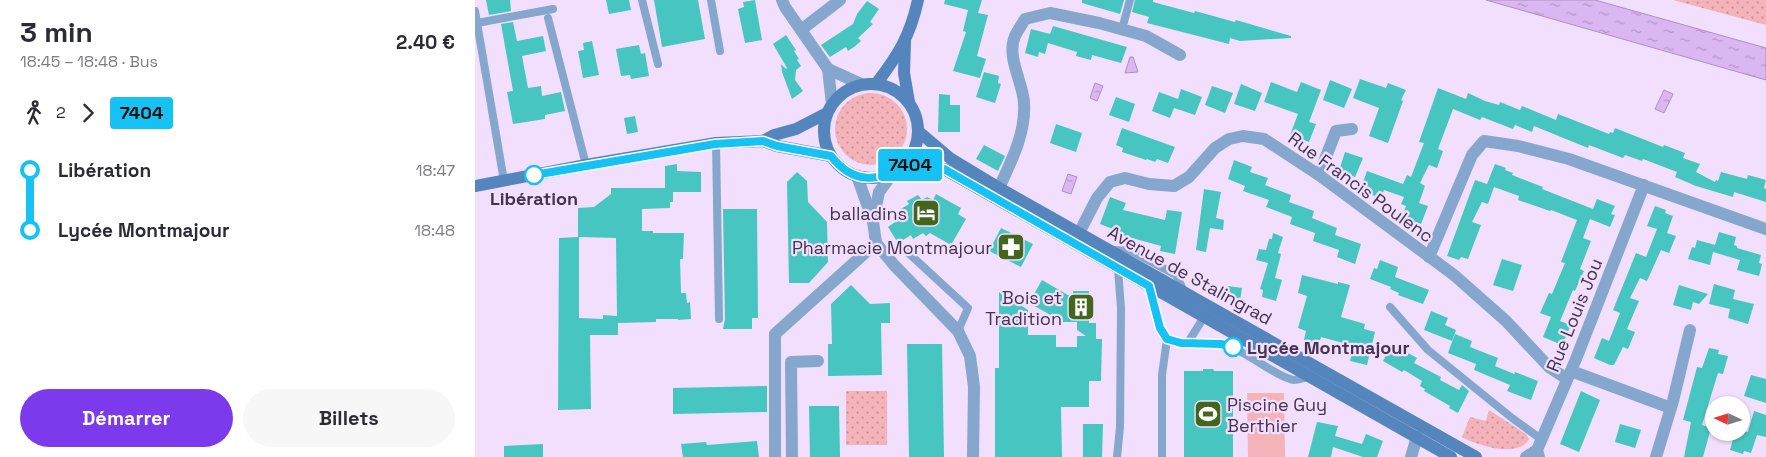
<!DOCTYPE html>
<html lang="fr">
<head>
<meta charset="utf-8">
<style>
  body { margin:0; font-family:"Space Grotesk",sans-serif; background:#f7f7f7; color:#2b2b33; height:100vh; display:flex; flex-direction:column; font-size:19px; white-space:nowrap }
  * { box-sizing:border-box; margin:0 }
  p { font-size:16px; color:#7c7c81 }
  .icon { flex:none; width:28px; height:28px; fill:none; stroke:currentColor; stroke-width:2; stroke-linecap:round; stroke-linejoin:round }
  .map { position:relative; flex:1; overflow:hidden }
  .details { display:flex; flex-direction:column; background:#fff; width:475px }
  .details>* { flex:none }
  .badge { padding:0 10px; border-radius:4px; font-size:18px; line-height:32px }
  .needle { width:32px; rotate:274deg }
  .fabs { position:absolute; left:1230px; top:396px; display:grid; gap:10px }
  .fabs a { display:grid; place-items:center; width:45px; height:45px; border-radius:50%; background:#fff; box-shadow:0 1px 4px #0004; font-size:25px }
  .map>.badge { position:absolute; translate:-50% -50%; box-shadow:0 0 0 2px #fff }
  .legs { display:flex; align-items:center; gap:8px; height:55px; padding:0 20px; font-size:16px }
  .legs p { margin-inline-start:auto }
  .summary { display:flex; align-items:center; justify-content:space-between; height:85px; padding:0 20px }
  h1 { font-size:28px; font-weight:700; line-height:38px }
  .primary-button { display:flex; gap:10px; margin-top:auto; padding:10px 20px }
  .primary-button a { flex:1; height:58px; border-radius:30px; background:#7c3aed; color:#fff; font-size:20px; font-weight:700; line-height:58px; text-align:center }
  .primary-button a+a { background:#f7f7f7; color:#2b2b33 }
  ul { padding:0 20px; list-style:none }
  li { display:flex; align-items:center; gap:18px; height:60px; font-size:19px }
  li i { display:grid; place-items:center; width:8px; height:100%; margin:0 6px; background:currentColor }
  li i::after { content:''; width:12px; height:12px; margin:-6px; border:4px solid; border-radius:50%; background:#fff }
  li p { margin-inline-start:auto }
  li:first-child i { background:linear-gradient(#0000 50%,currentColor 0) }
  li:last-child i { background:linear-gradient(currentColor 50%,#0000 0) }
  main { display:flex; flex:1; min-height:0 }
  .map>svg:first-child { display:block }
</style>
</head>
<body>
<main>
<section class="details">
<div class="summary"><div><h1>3 min</h1><p>18:45 – 18:48 · Bus</p></div><b>2.40 €</b></div>
<div class="legs"><svg class="icon" aria-label="walk" viewBox="0 0 24 24"><circle cx="13" cy="4" r="2"/><path d="M13 8l-2 6 4 7M11 14l-3 7M7 12l3-4h3l4 4"/></svg>2<svg class="icon" aria-label="forward" viewBox="0 0 24 24"><path d="M9 5l7 7-7 7"/></svg><b class="badge" style="background:#16c1f3;color:#111">7404</b></div>
<ul>
<li><i style="color:#16c1f3"></i><b>Libération</b><p>18:47</p></li>
<li><i style="color:#16c1f3"></i><b>Lycée Montmajour</b><p>18:48</p></li>
</ul>
<div class="primary-button"><a>Démarrer</a><a>Billets</a></div>
</section>
<div class="map">
<svg width="1291" height="457" viewBox="0 0 1291 457">
  <defs>
    <pattern id="grass-dots" width="8" height="8" patternUnits="userSpaceOnUse" patternTransform="scale(1.25)"><rect width="8" height="8" fill="#f4b2b9"/><path d="M2 2h.1M6 6h.1" fill="none" stroke="#c79199" stroke-width="1.8" stroke-linecap="round"/></pattern>
    <pattern id="water-ripples" width="26" height="14" patternUnits="userSpaceOnUse" patternTransform="scale(1.25)"><rect width="26" height="14" fill="#dab7f1"/><path d="M2 4q2-2 4 0t4 0M15 11q2-2 4 0t4 0" fill="none" stroke="#b295c6"/></pattern>
  </defs>
  <rect width="100%" height="100%" fill="#f1dffd"/>
  <!-- grass -->
  <g fill="url(#grass-dots)">
    <path d="M1198,0H1291V25Z"/>
    <circle cx="396" cy="129" r="36"/>
    <rect x="371" y="391" width="41" height="54"/>
    <path d="M1014,410L1051,434L1054,439C1044,457 1008,448 987,437L995,417L1011,421Z"/>
  </g>
  <!-- pitch -->
  <path fill="#f4b2b9" d="M772,393H809L810,457H773Z"/>
  <!-- water -->
  <g fill="url(#water-ripples)" stroke="#ad8fc1">
    <path d="M1011,0H1120L1291,48V80Z"/>
    <path d="M655,57H658L663,72L650,73Z"/>
    <path d="M620,83L628,86L622,101L615,98Z"/>
    <path d="M1189,90L1198,94L1189,113L1180,109Z"/>
    <path d="M593,174L602,177L596,194L587,191Z"/>
  </g>
  <!-- building -->
  <g fill="#47c5c1" fill-rule="evenodd">
    <path d="M11,0H35L36,11L14,15Z"/>
    <path d="M131,0H154L156,10L134,14Z"/>
    <path d="M179,0H223L230,39L187,47Z"/>
    <path d="M280,0L287,40L270,43L263,9L269,7L268,2Z"/>
    <path d="M470,0H507L503,13L513,15L502,56L511,59L505,78L478,71L491,32L488,31L493,10L469,4Z"/>
    <path d="M607,0H649L645,14L607,3Z"/>
    <path d="M660,0H678V2L719,13L720,11L760,22L761,20L816,36V38L765,41L755,38L754,44L672,23L674,17L657,12Z"/>
    <path d="M392,1L404,9L395,22L398,24L383,38L386,41L379,47L373,51L371,47L355,57L346,45L378,24L382,14Z"/>
    <path d="M38,22L42,41L68,36L71,51L47,56L53,88L66,86L67,96L86,92L90,111L70,115V119L38,124L32,92L38,91L26,24Z"/>
    <path d="M578,26L652,47L646,63L617,55L616,60L601,56L602,52L573,43L570,54L564,52L563,57L550,53L556,29L575,34Z"/>
    <path d="M311,35L321,50L319,51L324,59L322,60L326,66L321,70L320,80L328,91L317,99L307,72L306,64L311,69L312,68L298,44Z"/>
    <path d="M117,41L124,75L108,78L103,51L109,50L108,43Z"/>
    <path d="M164,45L166,54L170,53L174,76L156,79L155,75L146,76L141,49Z"/>
    <path d="M509,72L524,76L523,83L526,84L520,103L501,97Z"/>
    <path d="M885,79L911,88L913,83L931,90L926,100L928,101L913,143L894,136L904,108L878,98Z"/>
    <path d="M855,80L877,89L869,108L848,100Z"/>
    <path d="M796,82L822,92L826,82L846,90L834,122L841,124L834,142L815,135L823,114L789,102Z"/>
    <path d="M766,84L787,93L780,111L759,104Z"/>
    <path d="M737,86L758,93L750,113L730,105Z"/>
    <path d="M963,88L991,99L993,93L1010,101L1024,105L1025,102L1045,110L1047,106L1081,120L1083,114L1134,134L1135,132L1138,133L1140,128L1188,147L1189,145L1210,153L1208,158L1225,164L1221,172L1240,182L1241,180L1243,181L1246,172L1272,179L1273,175L1291,180L1289,188L1291,189V202L1259,192L1258,197L1221,186L1200,177L1202,172L1168,159L1167,161L1150,155L1148,158L1114,145L1113,148L1059,126L1057,132L1040,125L1038,129L1007,117L1005,120L978,109L963,149L968,151L962,168L954,165L945,183L950,186L944,203L953,206L946,224L938,221L937,224L926,220L931,206L926,204L929,197L909,190L906,198L885,191L892,171L928,184L932,175L936,177L949,143L944,142Z"/>
    <path d="M706,89L727,97L720,115L699,108L695,118L677,111L684,92L703,99Z"/>
    <path d="M464,94L475,95V105H485V132H463Z"/>
    <path d="M641,97L660,104L654,122L634,115Z"/>
    <path d="M160,116L163,132L152,134L149,118Z"/>
    <path d="M581,124L607,133L601,152L575,143Z"/>
    <path d="M647,128L700,147L693,163L682,159L680,162L672,159L671,160L647,152L648,148L641,145Z"/>
    <path d="M509,145L530,156L523,171L501,159Z"/>
    <path d="M870,152L888,158L880,177L864,171Z"/>
    <path d="M759,160L777,167L775,172L793,178L790,185L816,195L814,202L839,211L837,218L862,228L860,235L886,244L880,264L862,257L864,250L838,241L840,233L815,224L817,217L791,207L794,200L768,191L770,186L753,179Z"/>
    <path d="M202,164V171L226,172V192H198V202H195V208L167,209V231H178V233H209L208,259H205L206,293H211L212,303L215,302L216,319L203,320V319H181V322L143,323V335H115L116,409L83,410L84,238L103,237V208L119,207L136,194V188H190V166ZM104,237L141,238L142,316L128,315V319L104,318Z"/>
    <path d="M1020,164L1031,168L1030,170L1038,173L1037,175L1068,187L1067,189L1118,209L1122,199L1140,206L1136,214L1140,215L1135,227L1115,219L1108,238L1116,241L1105,269L1109,271L1100,291L1098,290L1085,321L1096,325L1087,345L1068,337L1076,317L1065,313L1074,293L1077,294L1090,263L1086,262L1102,220L1076,210L1075,211L1043,200L1044,196L1019,187L1013,204L1007,202L997,222L1006,225L993,259L986,257L984,260L972,256L1000,180L1012,184Z"/>
    <path d="M322,172L332,181L333,202L352,222L353,262L334,283H314L312,182Z"/>
    <path d="M729,189L746,192L741,218L749,220L748,230L735,228L731,252L721,250Z"/>
    <path d="M461,194L486,208L483,214L491,219L476,245L455,233L451,236L448,233L438,239L436,235L423,243L413,227L430,215L426,209L434,204L432,201L443,195L447,200L452,197L458,200Z"/>
    <path d="M635,197L651,203L648,210L690,220L692,210L707,212L700,254L685,251L686,246L639,233L640,230L625,224Z"/>
    <path d="M1180,206L1191,210L1190,213L1198,216L1192,233L1201,236L1194,253L1186,250L1172,281L1165,278L1155,298L1164,301L1152,329L1160,332L1153,349L1148,347L1139,365H1135L1119,358L1127,338L1134,341L1145,313L1138,310L1161,253L1171,257L1182,229L1172,226Z"/>
    <path d="M248,209H282L283,318H277V329H248L250,319Z"/>
    <path d="M526,228L558,244L546,267L514,251Z"/>
    <path d="M1244,232L1261,237L1259,245L1262,246V248L1286,255L1284,263L1287,264L1284,276L1262,270L1265,260L1238,252L1235,265L1213,259L1217,247L1220,248L1222,240L1240,245Z"/>
    <path d="M798,233L808,237L803,253L806,254L800,278L807,280L801,301L787,297L788,290L785,289L793,263L781,260L784,249L791,250L794,239H797Z"/>
    <path d="M1027,259L1047,265L1038,291L1018,285Z"/>
    <path d="M905,260L923,267L920,277L954,290L948,304L923,295L924,293L915,289L916,287L895,279L899,268L902,269Z"/>
    <path d="M827,275L863,284V282L875,285L866,317L890,324L889,329L900,332L892,365L875,361L879,346L846,337L843,348L828,344L831,331L823,328L832,296L823,293Z"/>
    <path d="M567,280L598,298V291H614V323H621V339H627L626,381H614V407H586L587,457H520V368H524V292L553,310V335H581V347H602V336H611L602,330V322H588L554,303Z"/>
    <path d="M1239,284L1260,290L1258,299L1279,304L1273,324L1253,318L1255,309L1234,304Z"/>
    <path d="M376,285L395,304L415,303V323H406L407,375L353,376V344H357L356,304Z"/>
    <path d="M1204,285L1233,294L1224,304L1218,302L1216,310L1198,305Z"/>
    <path d="M753,286L767,288L765,301L751,299Z"/>
    <path d="M956,311L973,318L970,325L981,330L977,341L949,330Z"/>
    <path d="M980,334L997,341L995,347L1023,358L1020,366L1039,374L1040,372L1063,381L1056,400L1032,391L1035,385L999,370L1001,364L973,353Z"/>
    <path d="M432,344H467L469,457H434Z"/>
    <path d="M917,344L942,358L939,363L966,377L965,380L984,390L987,385L994,391L983,413L974,408L975,406L949,391L950,389L945,386L947,381L929,370L927,372L908,361Z"/>
    <path d="M1234,348L1244,350L1243,354L1253,356L1248,374L1243,373L1227,425L1236,428L1228,457H1209L1216,422L1208,420L1222,367L1227,368Z"/>
    <path d="M728,369H738L739,371H758V457H709V371H728Z"/>
    <path d="M1276,375L1291,379V403L1269,396Z"/>
    <path d="M292,386V412L198,414V388Z"/>
    <path d="M1106,391L1125,400L1104,452L1085,444Z"/>
    <path d="M334,406H364L365,457H335Z"/>
    <path d="M1279,411L1291,415V437L1282,435L1276,453L1269,451L1268,454L1255,450L1260,432H1266V431L1273,432Z"/>
    <path d="M842,422L863,426L860,436L887,444L891,434L908,441L902,457H888L858,447L856,457H833Z"/>
    <path d="M608,424H628L627,457H608Z"/>
    <path d="M1145,424L1166,430L1160,448L1140,442Z"/>
    <path d="M282,441L284,457H208L206,444L231,442L232,445Z"/>
    <path d="M68,444V457H29V446Z"/>
  </g>
  <g fill="none" stroke-linecap="round" stroke-linejoin="round">
    <!-- lane -->
    <g stroke="#85a7cd" stroke-width="8">
      <path d="M167,0L183,64"/>
      <path d="M236,0L245,51"/>
      <path d="M0,11L29,181"/>
      <path d="M73,18L111,165"/>
      <path d="M2,23L78,9"/>
      <path d="M647,29L655,0"/>
      <path d="M241,143L244,319"/>
      <path d="M428,248L493,308L483,331"/>
      <path d="M639,250L656,251L701,275L709,291"/>
      <path d="M674,286C677,299 683,333 694,339C712,350 738,339 758,348C774,354 804,378 819,380C823,380 829,378 834,377"/>
      <path d="M915,307L953,350L1037,418L1066,439"/>
      <path d="M712,344L729,317"/>
      <path d="M642,457L645,427L646,308L643,269"/>
      <path d="M687,457V375L692,339"/>
    </g>
    <!-- street -->
    <g stroke="#85a7cd" stroke-width="12">
      <path d="M307,0L310,7L353,69L357,104"/>
      <path d="M326,30L365,0"/>
      <path d="M353,69L386,84"/>
      <path d="M844,175L861,131L877,129"/>
      <path d="M382,176L398,221L401,243L419,265L483,331L495,356L499,387L498,457"/>
      <path d="M524,188C536,162 551,133 549,103C548,82 531,57 540,36C543,30 547,24 550,19L575,13L624,23L671,36L705,55"/>
      <path d="M398,221L404,192L418,173"/>
      <path d="M604,233L622,198L635,182L650,178L674,184L699,186L714,177L740,148L754,139L768,136L789,139L844,175L979,275L1031,321L1074,367L1092,379"/>
      <path d="M954,257L997,155L1009,141L1043,146L1094,159L1291,229"/>
      <path d="M1096,371L1196,408"/>
      <path d="M300,457V334L401,243"/>
      <path d="M317,457L316,362L343,361"/>
      <path d="M936,457L942,437"/>
      <path d="M1051,457L1062,450"/>
      <path d="M1064,457L1062,450L1101,359L1169,185"/>
      <path d="M1181,457L1198,401L1215,330"/>
    </g>
    <!-- secondary -->
    <g stroke="#5486bd" stroke-width="12">
      <path d="M430,42L429,73L434,102"/>
      <circle cx="396" cy="131" r="47"/>
      <path d="M401,84C424,54 435,36 443,0"/>
      <path d="M443,131L476,159L524,188L1001,457"/>
      <path d="M288,141L299,135L321,129L352,113"/>
      <path d="M430,164L469,169L976,457"/>
      <path d="M0,186L111,165L241,143L288,141L302,146L356,156"/>
    </g>
  </g>
  <g fill="none" stroke-linecap="round" stroke-linejoin="round">
    <!-- line-1 casing -->
    <g stroke="#fff" stroke-width="11">
      <path id="line-1" d="M59,175L240,144L288,141L302,146L356,156C377,183 403,184 430,164L469,169L674,286L685,328L692,339L706,343L746,344L758,347"/>
    </g>
    <!-- line-1 -->
    <use href="#line-1" stroke="#16c1f3" stroke-width="8"/>
  </g>
  <!-- icons -->
  <defs>
    <g id="hotel-square" transform="scale(1.4375)"><rect x="-9" y="-9" width="18" height="18" rx="4" fill="#43661e" stroke="#f1dffd"/><path d="M-6-4.5h1.5V1H6V5H4.5V3h-9V5H-6ZM-4 0a1.8 1.8 0 1 1 3.6 0ZM.5 0V-2.5h3Q6-2.5 6 0Z" fill="#fff"/></g>
    <g id="pharmacy-square" transform="scale(1.4375)"><rect x="-9" y="-9" width="18" height="18" rx="4" fill="#43661e" stroke="#f1dffd"/><path d="M-2-6h4v4h4v4h-4v4h-4v-4h-4v-4h4Z" fill="#fff"/></g>
    <g id="building-square" transform="scale(1.4375)"><rect x="-9" y="-9" width="18" height="18" rx="4" fill="#43661e" stroke="#f1dffd"/><path d="M-4-6H4V6H1V3H-1V6H-4ZM-2.5-4.3h1.7v1.8h-1.7ZM.8-4.3h1.7v1.8H.8ZM-2.5-1h1.7V.8h-1.7ZM.8-1h1.7V.8H.8Z" fill="#fff"/></g>
    <g id="stadium-square" transform="scale(1.4375)"><rect x="-9" y="-9" width="18" height="18" rx="4" fill="#43661e" stroke="#f1dffd"/><path d="M0-5a6.5 5 0 1 0 0 10a6.5 5 0 1 0 0-10ZM-3.5-1.8h7v3.6h-7Z" fill="#fff"/></g>
  </defs>
  <g fill-rule="evenodd">
    <use href="#hotel-square" x="451" y="213"/>
    <use href="#pharmacy-square" x="536" y="247"/>
    <use href="#building-square" x="606" y="307"/>
    <use href="#stadium-square" x="733" y="414"/>
  </g>
  <!-- markers -->
  <g fill="#fff" stroke="#16c1f3" stroke-width="2.5">
    <circle cx="59" cy="175" r="9"/>
    <circle cx="758" cy="347" r="9"/>
  </g>
  <g text-anchor="middle" dominant-baseline="central" stroke-width="4.5" stroke-linejoin="round" paint-order="stroke">
    <!-- street labels -->
    <g font-size="18" fill="#443250" stroke="#f1dffd">
      <text transform="translate(886 187) rotate(36)">Rue Francis Poulenc</text>
      <text transform="translate(715 275) rotate(29)">Avenue de Stalingrad</text>
      <text transform="translate(1099 315) rotate(-68)">Rue Louis Jou</text>
    </g>
    <!-- stop labels -->
    <g font-size="18" font-weight="bold" fill="#443250" stroke="#f1dffd">
      <text x="59" y="198">Libération</text>
      <text x="772" y="347" text-anchor="start">Lycée Montmajour</text>
    </g>
    <!-- poi labels -->
    <g font-size="18" fill="#443250" stroke="#f1dffd" text-anchor="end">
      <text x="432" y="213">balladins</text>
      <text x="517" y="247">Pharmacie Montmajour</text>
      <text x="587" y="297">Bois et<tspan x="587" dy="21">Tradition</tspan></text>
      <text x="752" y="404" text-anchor="start">Piscine Guy<tspan x="752" dy="21">Berthier</tspan></text>
    </g>
  </g>
</svg>
<div class="fabs">
<a><svg class="needle" viewBox="-14 -14 28 28"><path d="M0-13l5 13h-10z" fill="#e53935"/><path d="M0 13l5-13h-10z" fill="#7c7c81"/></svg></a>
</div>
<b class="badge" style="left:435px;top:165px;background:#16c1f3;color:#111">7404</b>
</div>
</main>
</body>
</html>
